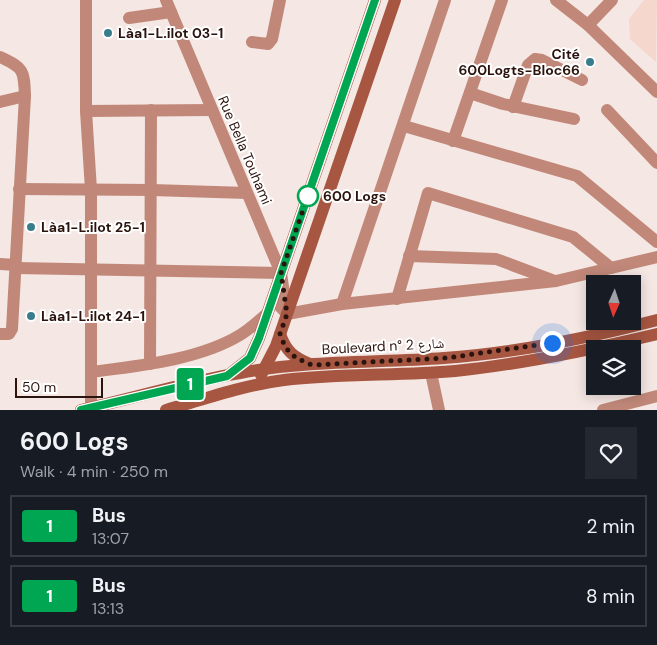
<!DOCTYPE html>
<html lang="en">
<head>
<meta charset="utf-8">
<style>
  body { margin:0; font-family:"DM Sans","Noto Naskh Arabic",sans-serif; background:#242831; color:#f1f3f6; height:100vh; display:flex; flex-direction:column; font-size:19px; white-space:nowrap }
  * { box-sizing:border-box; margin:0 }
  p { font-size:16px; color:#9ea1a6 }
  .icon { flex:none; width:28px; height:28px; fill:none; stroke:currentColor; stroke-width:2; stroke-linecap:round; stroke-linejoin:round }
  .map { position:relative; height:410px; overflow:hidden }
  .panel { display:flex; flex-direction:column; background:#171b24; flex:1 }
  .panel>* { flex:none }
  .badge { padding:0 10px; border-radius:4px; font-size:18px; line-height:32px }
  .needle { width:32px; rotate:183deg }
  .controls { position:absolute; left:586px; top:275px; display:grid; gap:10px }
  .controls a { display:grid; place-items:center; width:55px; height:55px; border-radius:0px; background:#171b24; box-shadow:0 2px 12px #0003; font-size:25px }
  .scale { position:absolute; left:15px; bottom:12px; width:88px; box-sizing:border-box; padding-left:5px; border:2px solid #2c140e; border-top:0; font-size:14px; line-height:18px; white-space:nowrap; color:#2c140e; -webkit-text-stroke:4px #fff; paint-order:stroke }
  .you { position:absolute; width:25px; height:25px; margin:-12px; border:4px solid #fff; border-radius:50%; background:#1a73e8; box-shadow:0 0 0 8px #1a73e833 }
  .map>.badge { position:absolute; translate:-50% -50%; box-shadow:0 0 0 2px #fff }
  .round { display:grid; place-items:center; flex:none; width:52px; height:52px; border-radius:0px; background:#242831 }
  .summary { display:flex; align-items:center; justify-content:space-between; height:85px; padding:0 20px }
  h1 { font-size:24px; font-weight:700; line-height:38px }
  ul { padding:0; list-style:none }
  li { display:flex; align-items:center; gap:15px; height:62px; margin:0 10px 8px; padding:0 10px; border:2px solid #363941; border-radius:0px }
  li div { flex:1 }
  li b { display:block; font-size:19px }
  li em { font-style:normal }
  li .badge { min-width:55px; font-weight:700; text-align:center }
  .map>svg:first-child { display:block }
</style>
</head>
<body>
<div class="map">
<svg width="657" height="410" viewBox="0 0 657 410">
  <rect width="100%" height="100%" fill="#f5e7e3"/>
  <!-- built -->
  <path fill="#f6d7ce" d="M644,0H657L656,62L630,39L629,19Z"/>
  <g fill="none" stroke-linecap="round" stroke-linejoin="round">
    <!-- minor -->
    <g stroke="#c18879" stroke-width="12">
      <path d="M86,0V111L91,190V408"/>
      <path d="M556,0L588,25L657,92"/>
      <path d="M129,18L171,12"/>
      <path d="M588,25L612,0"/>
      <path d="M252,42L268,44L272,39L280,0"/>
      <path d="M0,57C24,68 24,70 25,96L12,329L9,334H0"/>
      <path d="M470,93L503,104L574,119"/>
      <path d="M0,102L25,96"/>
      <path d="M513,107L528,65L535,59L542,60L582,80"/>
      <path d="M607,110L657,163"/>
      <path d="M86,111L212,110"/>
      <path d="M404,126L577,176L657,242"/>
      <path d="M453,141L502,0"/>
      <path d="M19,189L152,190L247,193"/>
      <path d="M409,256L496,259L555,281"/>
      <path d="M0,264L16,265"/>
      <path d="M16,268L281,273"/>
      <path d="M273,299L287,314L342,304L556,281L657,257"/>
      <path d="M397,299L428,193L573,237L611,268"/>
      <path d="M342,304L445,0"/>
      <path d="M150,364L151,110"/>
      <path d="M91,372C138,366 199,360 240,335C250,329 258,321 267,314"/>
      <path d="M431,373L439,410"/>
      <path d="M603,410L657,396"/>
    </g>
    <!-- tertiary -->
    <path stroke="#c18879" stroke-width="12" d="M166,0L281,273L287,314"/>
    <!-- secondary -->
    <g stroke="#a75641" stroke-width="12">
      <path d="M280,334C286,351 293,357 310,364"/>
      <path d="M230,374L250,358L259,338L375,0"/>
      <path d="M261,375L276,346L287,314L395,0"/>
      <path d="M81,410C134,398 187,382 240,373C307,360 377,363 444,358C516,353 588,338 657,320"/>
      <path d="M166,410C205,399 244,385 284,380C341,373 398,376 455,371C523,364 590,350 657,334"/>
    </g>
  </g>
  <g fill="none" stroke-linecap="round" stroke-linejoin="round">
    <!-- line casing -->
    <g stroke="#fff" stroke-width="11">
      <path id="line" d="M81,410L227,376L250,358L259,338L375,0"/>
    </g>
    <!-- line -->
    <use href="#line" stroke="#00a651" stroke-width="8"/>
    <!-- walk -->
    <path stroke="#2c140e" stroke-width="5" stroke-dasharray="0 9" d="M308,196L281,273L287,314L280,334C287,354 293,357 312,365L446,358L552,343"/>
  </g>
  <!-- markers -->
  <g fill="#397d8c" stroke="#fff" stroke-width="2">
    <circle cx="108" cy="33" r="5"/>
    <circle cx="590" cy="62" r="5"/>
    <circle cx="31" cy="227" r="5"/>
    <circle cx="31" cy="316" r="5"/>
  </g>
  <circle fill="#fff" stroke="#00a651" stroke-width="2.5" cx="308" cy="196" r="10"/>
  <g text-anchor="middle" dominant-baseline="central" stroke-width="4" stroke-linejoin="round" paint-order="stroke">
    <!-- poi labels -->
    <g font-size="14" font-weight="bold" fill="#2c140e" stroke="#fff" text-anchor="start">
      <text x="118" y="33">Làa1-L.ilot 03-1</text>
      <text x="580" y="54" text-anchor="end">Cité<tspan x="580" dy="16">600Logts-Bloc66</tspan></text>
      <text x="41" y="227">Làa1-L.ilot 25-1</text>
      <text x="41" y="316">Làa1-L.ilot 24-1</text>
    </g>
    <!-- street labels -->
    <g font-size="14" fill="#2c140e" stroke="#fff">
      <text transform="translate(245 150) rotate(67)">Rue Bella Touhami</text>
      <text transform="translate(383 346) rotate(-3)">Boulevard n° شارع 2</text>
    </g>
    <!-- stop labels -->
    <g font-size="14" font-weight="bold" fill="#2c140e" stroke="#fff" text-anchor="start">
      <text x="323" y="196">600 Logs</text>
    </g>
  </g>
</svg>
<div class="controls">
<a><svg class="needle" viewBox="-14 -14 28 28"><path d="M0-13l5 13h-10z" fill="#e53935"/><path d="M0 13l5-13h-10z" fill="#9ea1a6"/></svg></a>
<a><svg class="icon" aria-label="layers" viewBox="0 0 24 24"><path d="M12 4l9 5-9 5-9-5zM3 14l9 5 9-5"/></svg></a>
</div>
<div class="scale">50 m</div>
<div class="you" style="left:552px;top:343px"></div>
<b class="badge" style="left:190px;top:384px;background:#00a651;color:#fff">1</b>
</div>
<section class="panel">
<div class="summary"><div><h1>600 Logs</h1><p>Walk · 4 min · 250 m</p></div><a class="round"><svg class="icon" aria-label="heart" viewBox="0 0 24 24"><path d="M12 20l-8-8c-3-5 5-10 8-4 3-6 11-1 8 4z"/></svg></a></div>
<ul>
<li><span class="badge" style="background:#00a651;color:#fff">1</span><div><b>Bus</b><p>13:07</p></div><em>2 min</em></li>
<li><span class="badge" style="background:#00a651;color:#fff">1</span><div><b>Bus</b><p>13:13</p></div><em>8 min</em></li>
</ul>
</section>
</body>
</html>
